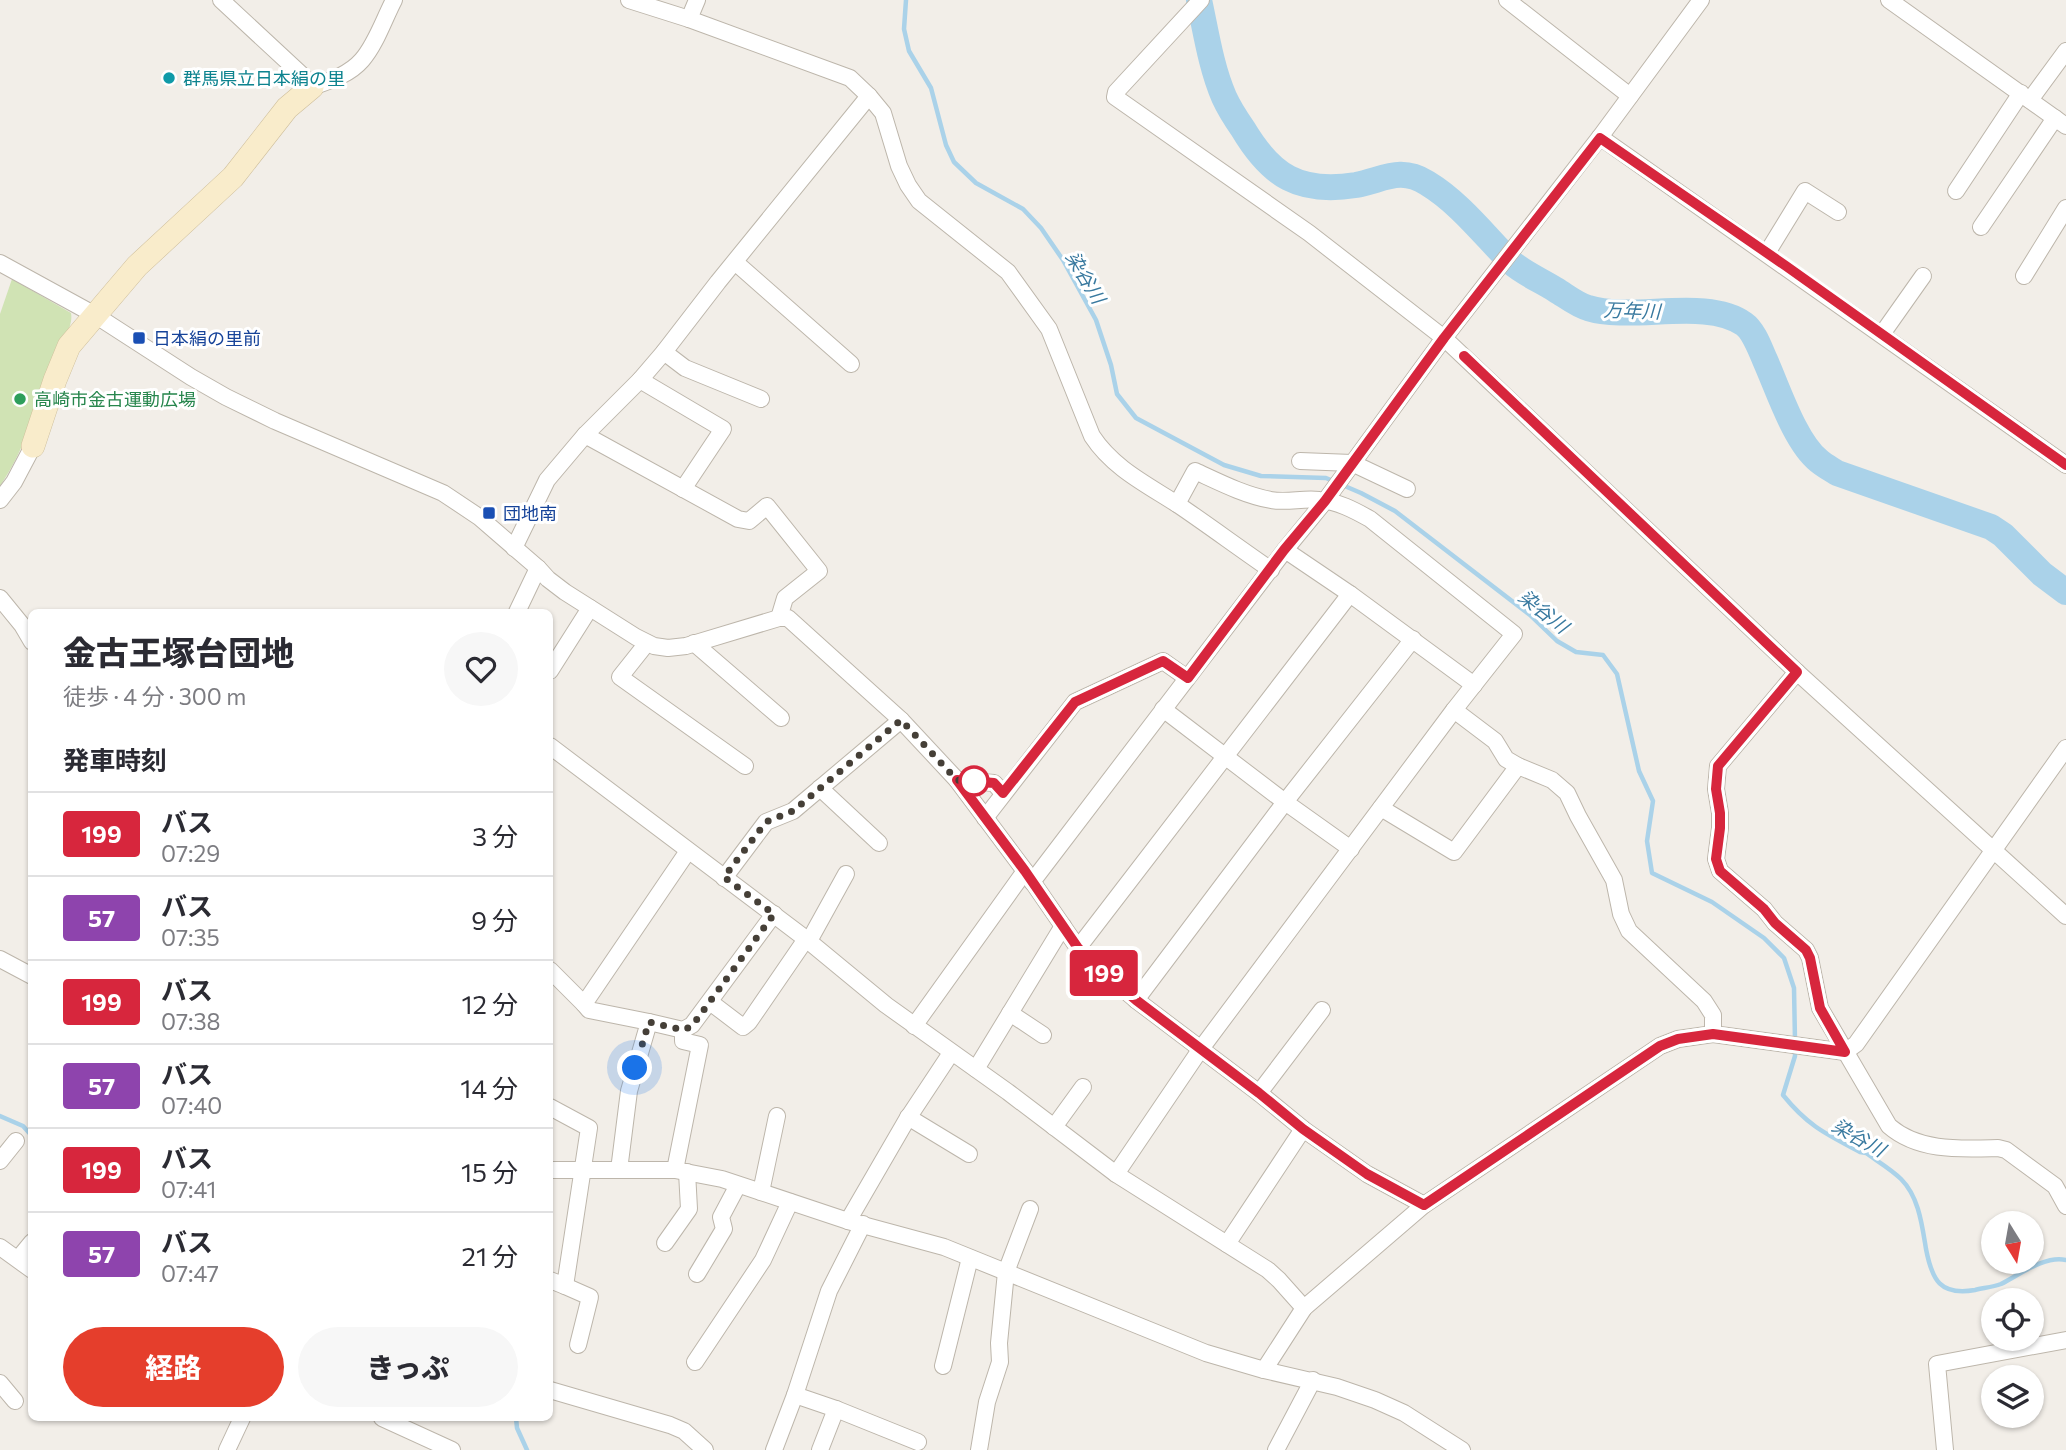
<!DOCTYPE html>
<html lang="ja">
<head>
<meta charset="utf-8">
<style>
  body { margin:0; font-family:Commissioner,"Noto Sans JP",sans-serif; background:#f7f7f7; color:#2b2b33; height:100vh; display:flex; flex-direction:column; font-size:26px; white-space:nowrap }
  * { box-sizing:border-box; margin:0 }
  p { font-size:23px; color:#7c7c81 }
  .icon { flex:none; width:38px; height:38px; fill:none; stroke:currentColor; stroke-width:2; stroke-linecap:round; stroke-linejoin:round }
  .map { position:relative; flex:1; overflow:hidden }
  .drawer { position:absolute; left:28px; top:609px; width:525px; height:812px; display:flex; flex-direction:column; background:#fff; border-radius:10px; box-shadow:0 2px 5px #0004 }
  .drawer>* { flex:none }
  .badge { padding:0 14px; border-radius:5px; font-size:24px; line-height:46px }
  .needle { width:46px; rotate:169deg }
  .controls { position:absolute; left:1981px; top:1211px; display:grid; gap:14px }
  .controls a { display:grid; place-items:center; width:63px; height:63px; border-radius:50%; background:#fff; box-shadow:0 2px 5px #0004; font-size:35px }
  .you { position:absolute; width:35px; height:35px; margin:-18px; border:5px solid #fff; border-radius:50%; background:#1a73e8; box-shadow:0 0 0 10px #1a73e833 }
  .map>.badge { position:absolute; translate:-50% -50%; box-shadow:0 0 0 4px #fff }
  h2 { padding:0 35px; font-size:26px; line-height:63px }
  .round { display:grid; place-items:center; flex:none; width:74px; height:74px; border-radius:37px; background:#f7f7f7 }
  .overview { display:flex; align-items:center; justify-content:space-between; height:119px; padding:0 35px }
  h1 { font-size:33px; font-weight:800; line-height:52px }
  .cta { display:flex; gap:14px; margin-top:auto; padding:14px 35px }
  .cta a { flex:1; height:80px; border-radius:42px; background:#e53e2c; color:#fff; font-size:28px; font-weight:800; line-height:80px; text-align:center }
  .cta a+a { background:#f7f7f7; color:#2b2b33 }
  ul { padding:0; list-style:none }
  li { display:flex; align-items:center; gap:21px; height:84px; padding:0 35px; border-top:2px solid #e1e1e2 }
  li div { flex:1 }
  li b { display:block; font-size:26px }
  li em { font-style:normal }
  li .badge { min-width:77px; font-weight:700; text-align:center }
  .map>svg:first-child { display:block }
</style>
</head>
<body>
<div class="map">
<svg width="2066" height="1450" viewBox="0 0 2066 1450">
  <rect width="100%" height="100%" fill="#f2eee8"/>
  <!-- green -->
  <path fill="#d0e3b4" d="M12,279L71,313C74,328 59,345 54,359C37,402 27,447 0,486V314Z"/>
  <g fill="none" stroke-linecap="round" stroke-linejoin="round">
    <!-- stream -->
    <g stroke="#aad2e9" stroke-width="4.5">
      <path d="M906,0L904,29L909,51L931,88L946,145L954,162L976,183L1023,209L1041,228L1063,260L1096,320L1111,365L1117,394L1136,418L1224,465L1261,476L1326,478L1361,493L1395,511L1530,615L1557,641L1576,652L1603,655L1617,674L1639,771L1653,801L1647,841L1652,873L1712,902L1764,938L1784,958L1794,988L1795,1041"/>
      <path d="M1795,1049V1056L1783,1095C1808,1126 1826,1134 1860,1152L1866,1153C1877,1161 1891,1169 1901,1179C1919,1197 1922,1225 1926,1249C1932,1280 1940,1296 1975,1290C1983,1288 1993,1287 2001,1284C2019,1275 2045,1255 2066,1260"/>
      <path d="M0,1116L23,1126L32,1136"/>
      <path d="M516,1418L517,1428L527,1450"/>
    </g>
    <!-- river -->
    <path stroke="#aad2e9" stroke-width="26" d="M1199,0C1206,32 1211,67 1224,97C1229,108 1236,119 1243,129C1271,176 1299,194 1356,185C1383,180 1400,166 1427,183C1460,203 1484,235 1511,262C1523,273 1542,281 1556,290C1566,296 1577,305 1588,308C1632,322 1706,297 1744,324C1754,331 1760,349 1765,360C1778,389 1795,442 1819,461C1825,466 1831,469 1837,473L1991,527L2003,535L2042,574L2066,592"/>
    <!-- street casing -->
    <g stroke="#bdb6ab" stroke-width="18">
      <g id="street">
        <path d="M221,0L303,76L312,87C329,81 349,75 362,60C376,44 384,19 394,0"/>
        <path d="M629,0L689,19"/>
        <path d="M697,0L689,19L850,78L869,96L883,113L899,166L908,185L919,201L1008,272L1049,329L1092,436C1113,468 1146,484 1177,504C1208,525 1239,548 1271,570"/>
        <path d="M1201,0L1116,92L1115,97L1309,233L1444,338L1797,672L2066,916"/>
        <path d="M1507,0L1630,96"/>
        <path d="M1889,0L2066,126"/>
        <path d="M2030,100L2066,51"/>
        <path d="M1600,137L2066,465"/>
        <path d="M1956,191L2021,93"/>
        <path d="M1981,227L2055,118"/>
        <path d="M1767,253L1805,191L1838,212"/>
        <path d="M735,262L851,364"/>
        <path d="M0,263L95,315L191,377L226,397L275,421L443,493L479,517L538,568L548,579L565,592L636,637L654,646L668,648L686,646L779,618H788L901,720L957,780L1025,871L1078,948L1103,972L1136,1000L1259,1093L1303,1129L1367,1174L1424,1205"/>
        <path d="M2024,276L2066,208"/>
        <path d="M1882,334L1923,276"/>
        <path d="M664,352L685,368L761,399"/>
        <path d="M640,380L723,429L683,489"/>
        <path d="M585,435L738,519L749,521L767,506L819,571L785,598L779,618"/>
        <path d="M1300,461L1352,463L1407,489"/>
        <path d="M0,500L14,482L33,446"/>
        <path d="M514,548L547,480L585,435L640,380L664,352L718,282L869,96"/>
        <path d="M1285,550L1350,594L1474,685"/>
        <path d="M0,598L22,625L32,642"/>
        <path d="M517,612L538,568"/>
        <path d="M647,643L620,677L745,766"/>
        <path d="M694,643L781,718"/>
        <path d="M550,671L590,608"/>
        <path d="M1797,672L1718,766L1716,789L1720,813V828L1716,859L1720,871L1764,909L1775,923L1806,950L1810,958L1820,1008L1889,1126C1919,1152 1961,1149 1998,1148L2006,1150L2055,1186L2066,1206"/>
        <path d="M1163,709L1285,802L1351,849"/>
        <path d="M1454,710L1495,741L1506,759L1518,766L1552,780L1567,793L1578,816L1614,880L1621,914L1629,931L1704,1001L1713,1015V1034"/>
        <path d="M550,746L806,939L886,1005L1008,1092L1116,1174L1268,1270L1279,1280L1304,1308"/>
        <path d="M957,780L994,783L1003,793"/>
        <path d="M820,788L879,843"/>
        <path d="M1381,808L1454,852L1518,766"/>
        <path d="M985,818L1075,702L1163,661L1187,678"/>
        <path d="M724,878L766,822L793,811L901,720"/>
        <path d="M1032,882L1285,550L1325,501L1444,338L1600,137L1701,0"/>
        <path d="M809,941L846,874"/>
        <path d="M1078,948L1350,594"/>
        <path d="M0,959L32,976"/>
        <path d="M550,970L584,1004L688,851"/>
        <path d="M1136,1000L1285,802L1413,639"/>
        <path d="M710,1002L743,1027L749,1022L806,939"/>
        <path d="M584,1004L589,1010L649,1022L629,1091L619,1170"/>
        <path d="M1010,1013L1043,1035"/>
        <path d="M649,1022L683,1030L692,1025L774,914"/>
        <path d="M914,1026L1025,871"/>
        <path d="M976,1069L1063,926"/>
        <path d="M1259,1093L1322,1010"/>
        <path d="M550,1107L589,1128L565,1286L550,1280"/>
        <path d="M908,1117L969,1154"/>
        <path d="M1054,1127L1083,1087"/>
        <path d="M0,1161L16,1141"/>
        <path d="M550,1170H675L722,1179L848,1221L944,1247L1206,1353L1264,1370L1337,1387L1375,1400L1404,1413L1462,1450"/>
        <path d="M675,1170L700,1045L683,1041V1030"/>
        <path d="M1116,1174L1200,1050L1454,710L1514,634L1370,519C1354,510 1337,501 1319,500C1303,498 1287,503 1271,500C1244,495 1219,482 1195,471L1177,504"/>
        <path d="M761,1192L777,1116"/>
        <path d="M848,1221L906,1121L951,1053"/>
        <path d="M665,1243L689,1209L687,1172"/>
        <path d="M1227,1244L1303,1129"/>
        <path d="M0,1247L32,1270"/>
        <path d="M18,1259L32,1242"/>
        <path d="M697,1274L724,1229L721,1217L738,1185"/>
        <path d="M565,1286L590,1297L578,1345"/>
        <path d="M695,1362L763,1260L790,1202"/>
        <path d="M943,1366L970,1258"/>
        <path d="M1264,1370L1304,1308L1424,1205L1660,1046L1678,1039L1713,1034L1845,1052L1856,1044L2066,748"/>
        <path d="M0,1383L15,1401"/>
        <path d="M550,1390L670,1425L684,1431L705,1450"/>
        <path d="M795,1395L836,1409L918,1442"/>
        <path d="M382,1418L452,1450"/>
        <path d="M227,1450L242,1418"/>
        <path d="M774,1450L795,1395L829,1291L863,1224"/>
        <path d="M820,1450L836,1409"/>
        <path d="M979,1450L987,1402L1000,1362L999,1343L1006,1272L1030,1209"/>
        <path d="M1276,1450L1313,1380"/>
        <path d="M1945,1450L1937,1364L2066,1340"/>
      </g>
    </g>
    <!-- secondary casing -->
    <g stroke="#cebe9b" stroke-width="24">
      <path id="secondary" d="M33,446L55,380L69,346L137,266L233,177L287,108L312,87"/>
    </g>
    <!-- street -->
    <use href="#street" stroke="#fff" stroke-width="16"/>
    <!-- secondary -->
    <use href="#secondary" stroke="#f9eccb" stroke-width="23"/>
  </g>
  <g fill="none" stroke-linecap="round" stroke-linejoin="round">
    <!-- line casing -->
    <g stroke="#fff" stroke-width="16">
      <path id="line" d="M1464,356L1797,672L1718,766L1716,789L1720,813V828L1716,859L1720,871L1764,909L1775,923L1806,950L1810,958L1820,1008L1845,1052L1713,1034L1678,1039L1660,1046L1424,1205L1367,1174L1303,1129L1259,1093L1136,1000L1103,972L1078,948L1025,871L957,780L994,783L1003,793L1075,702L1163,661L1188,678L1284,550L1325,501L1444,338L1600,138L1786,266L2066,465"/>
    </g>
    <!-- line -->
    <use href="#line" stroke="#d7263d" stroke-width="10"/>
    <!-- walk -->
    <path stroke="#453f37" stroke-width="7" stroke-dasharray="0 12.6" d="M635,1068L649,1022L683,1030L692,1026L774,914L724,877L766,822L793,811L901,720L957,780L975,782L974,781"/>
  </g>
  <!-- markers -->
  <circle fill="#0f9aa8" stroke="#fff" stroke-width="2.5" cx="169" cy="78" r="7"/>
  <g fill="#1a4fb4" stroke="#fff" stroke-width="2.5">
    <rect x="132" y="331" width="14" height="14" rx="3.5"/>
    <rect x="482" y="506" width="14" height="14" rx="3.5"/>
  </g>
  <circle fill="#2e9e5b" stroke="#fff" stroke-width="2.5" cx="20" cy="399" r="7"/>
  <circle fill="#fff" stroke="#d7263d" stroke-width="3.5" cx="974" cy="781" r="14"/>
  <g text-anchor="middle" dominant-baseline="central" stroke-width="6" stroke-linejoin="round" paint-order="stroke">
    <!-- culture labels -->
    <g font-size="18" fill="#0d838f" stroke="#fff" text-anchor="start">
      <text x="183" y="78">群馬県立日本絹の里</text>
    </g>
    <!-- transit labels -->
    <g font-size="18" fill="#164399" stroke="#fff" text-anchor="start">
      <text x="153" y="338">日本絹の里前</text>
      <text x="503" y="513">団地南</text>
    </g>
    <!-- leisure labels -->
    <g font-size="18" fill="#27864d" stroke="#fff" text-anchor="start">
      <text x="34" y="399">高崎市金古運動広場</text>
    </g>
    <!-- water labels -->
    <g font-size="19" font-style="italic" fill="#38799f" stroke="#fff">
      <text transform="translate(1086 277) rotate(59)">染谷川</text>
      <text transform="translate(1632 310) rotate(2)">万年川</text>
      <text transform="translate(1544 611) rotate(38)">染谷川</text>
      <text transform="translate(1859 1137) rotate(29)">染谷川</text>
    </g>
  </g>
</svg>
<div class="controls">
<a><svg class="needle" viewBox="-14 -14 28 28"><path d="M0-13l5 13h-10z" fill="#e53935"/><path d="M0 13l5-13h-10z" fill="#7c7c81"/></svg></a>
<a><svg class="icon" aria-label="locate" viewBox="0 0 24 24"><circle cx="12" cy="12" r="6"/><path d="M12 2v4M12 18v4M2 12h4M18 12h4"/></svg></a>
<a><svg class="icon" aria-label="layers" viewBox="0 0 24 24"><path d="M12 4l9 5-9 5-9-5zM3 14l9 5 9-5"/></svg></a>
</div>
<div class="you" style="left:635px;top:1068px"></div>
<b class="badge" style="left:1104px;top:973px;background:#d7263d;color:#fff">199</b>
<section class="drawer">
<div class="overview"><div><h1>金古王塚台団地</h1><p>徒歩 · 4 分 · 300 m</p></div><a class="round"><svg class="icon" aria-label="heart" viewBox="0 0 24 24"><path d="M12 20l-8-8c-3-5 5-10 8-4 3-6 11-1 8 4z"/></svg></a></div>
<h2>発車時刻</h2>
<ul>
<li><span class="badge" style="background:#d7263d;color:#fff">199</span><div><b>バス</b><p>07:29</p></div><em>3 分</em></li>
<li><span class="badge" style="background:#8e44ad;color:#fff">57</span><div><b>バス</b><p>07:35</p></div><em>9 分</em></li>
<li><span class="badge" style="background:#d7263d;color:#fff">199</span><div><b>バス</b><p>07:38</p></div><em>12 分</em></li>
<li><span class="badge" style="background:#8e44ad;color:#fff">57</span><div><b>バス</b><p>07:40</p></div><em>14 分</em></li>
<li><span class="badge" style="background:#d7263d;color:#fff">199</span><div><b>バス</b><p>07:41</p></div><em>15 分</em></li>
<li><span class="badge" style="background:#8e44ad;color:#fff">57</span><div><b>バス</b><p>07:47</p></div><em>21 分</em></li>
</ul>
<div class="cta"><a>経路</a><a>きっぷ</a></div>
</section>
</div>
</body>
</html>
